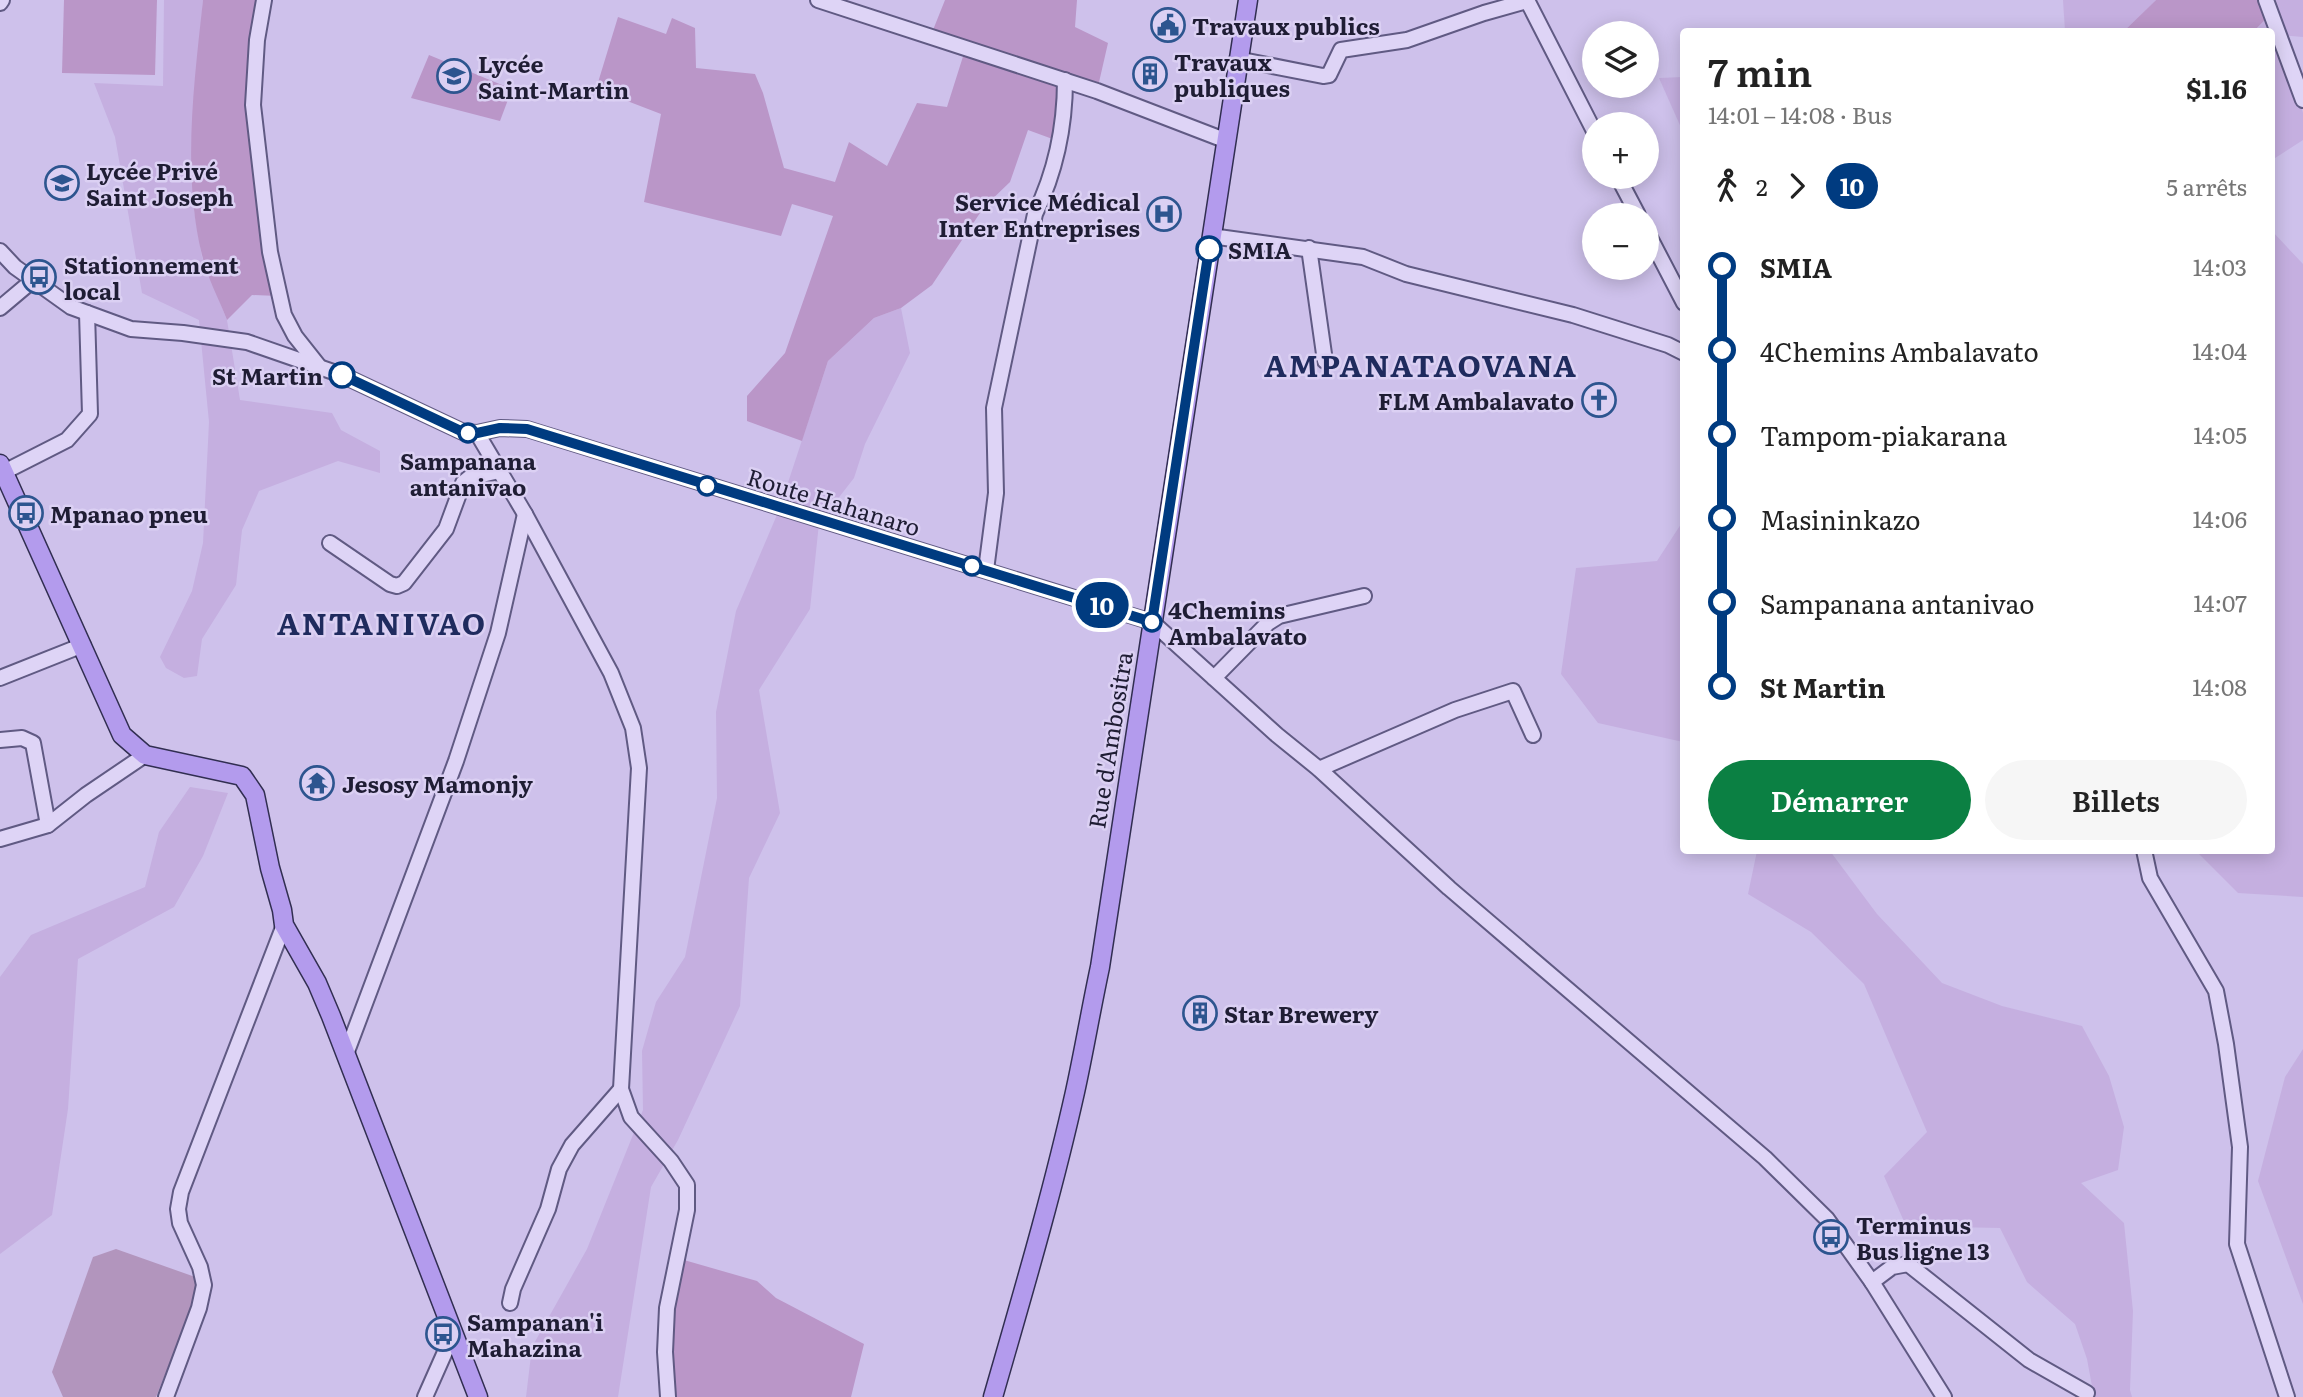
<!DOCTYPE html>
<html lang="fr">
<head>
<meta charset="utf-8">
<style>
  body { margin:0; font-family:Literata,serif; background:#f6f6f6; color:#222; height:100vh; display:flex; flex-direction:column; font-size:26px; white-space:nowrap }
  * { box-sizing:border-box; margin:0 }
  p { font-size:23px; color:#767676 }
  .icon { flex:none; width:38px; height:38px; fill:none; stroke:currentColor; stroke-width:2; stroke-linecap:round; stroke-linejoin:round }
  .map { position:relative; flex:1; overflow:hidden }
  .details { position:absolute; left:1680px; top:28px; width:595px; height:826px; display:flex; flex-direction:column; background:#fff; border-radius:7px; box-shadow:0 4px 18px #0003 }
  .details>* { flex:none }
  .badge { padding:0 14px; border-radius:23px; font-size:24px; line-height:46px }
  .controls { position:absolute; left:1582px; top:21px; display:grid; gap:14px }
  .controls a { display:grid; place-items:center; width:77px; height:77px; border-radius:50%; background:#fff; box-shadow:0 4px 18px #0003; font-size:35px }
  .map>.badge { position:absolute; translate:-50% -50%; box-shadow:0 0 0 4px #fff }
  .legs { display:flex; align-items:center; gap:10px; height:77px; padding:0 28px; font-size:23px }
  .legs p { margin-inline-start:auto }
  .overview { display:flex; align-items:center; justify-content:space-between; height:119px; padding:0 28px }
  h1 { font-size:38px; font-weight:600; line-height:52px }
  .action { display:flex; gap:14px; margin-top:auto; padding:14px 28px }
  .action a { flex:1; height:80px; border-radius:42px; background:#0b8043; color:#fff; font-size:28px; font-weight:600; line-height:80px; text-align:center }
  .action a+a { background:#f6f6f6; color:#222 }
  ul { padding:0 28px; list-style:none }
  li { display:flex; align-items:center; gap:24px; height:84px; font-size:26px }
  li i { display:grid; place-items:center; width:10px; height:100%; margin:0 9px; background:currentColor }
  li i::after { content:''; width:18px; height:18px; margin:-9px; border:5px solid; border-radius:50%; background:#fff }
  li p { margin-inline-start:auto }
  li:first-child i { background:linear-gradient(#0000 50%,currentColor 0) }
  li:last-child i { background:linear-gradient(currentColor 50%,#0000 0) }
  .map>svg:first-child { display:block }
</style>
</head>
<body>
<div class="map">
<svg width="2303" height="1397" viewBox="0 0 2303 1397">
  <rect width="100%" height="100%" fill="#cec1eb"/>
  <!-- farmland -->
  <g fill="#c5afe0">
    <path d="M164,0H203L192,128L194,210L202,257L227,320L240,400L332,413L341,430L380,451V473L338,461L259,491L242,530L236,585L202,639L197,676L184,678L166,668L160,657L192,591L203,543L209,422L199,320L142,293L115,137L94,83L163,86Z"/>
    <path d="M2063,0H2156L2123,32L2065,31Z"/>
    <path d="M2271,0H2303V37L2282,35L2303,113V140L2272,160V32H2254L2274,11Z"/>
    <path d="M1683,77H1684L1683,132L1659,78Z"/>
    <path d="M2272,231L2303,264V897L2238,893L2196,851L2272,850Z"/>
    <path d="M901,308L910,353L865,444L854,478L819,523L810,609L759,690L780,813L749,878L740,1006L678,1140L651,1187L618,1397H526L532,1347L587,1249L643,1110L642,1051L656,1002L685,957L717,798L716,712L736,611L779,510L828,361L874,318Z"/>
    <path d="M1683,521V742L1598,723L1561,674L1576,568L1657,561Z"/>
    <path d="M190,787L228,793L203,856L174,907L78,959L68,1109L52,1215L0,1254V977L31,935L145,887L159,832Z"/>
    <path d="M1757,851H1830L1877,914L1942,983L2002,1006L2082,1026L2109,1076L2124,1127L2118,1170L2081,1183L2124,1223L2133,1311L2130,1390L2132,1397H2094L2087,1359L2075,1324L2027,1282L2000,1228L1906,1226L1884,1176L1927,1132L1864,984L1811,932L1748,894Z"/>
    <path d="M2303,1049V1304L2258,1181L2285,1077Z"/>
  </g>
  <!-- green -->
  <g fill="#ba96c8">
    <path d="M64,0H157L155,75L62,73Z"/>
    <path d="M203,0H264L253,105L278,296L252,295L227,320C219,299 207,277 202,255C182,173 194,83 203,0Z"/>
    <path d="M945,0H1077L1075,27L1108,43L1097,91L1065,80L1058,141L1028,130L1010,182L984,207L932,285L901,308L874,318L828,361L802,441L747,421V396L785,353L833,216L792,204L781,236L644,202L661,114L596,89L618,17L666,34L672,18L695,28L696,68L755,74L763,93L784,168L835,182L849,142L887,166L917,103L947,107L966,47L931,35Z"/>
    <path d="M2156,0H2271L2274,11L2254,31L2123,32Z"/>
    <path d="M429,55L512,89L500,121L411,98Z"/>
    <path d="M677,1258L757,1281L776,1298L864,1344L851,1397H668L665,1352Z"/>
  </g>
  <!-- cemetery -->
  <path fill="#b295bd" d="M116,1249L198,1278L199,1290L156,1397H63L52,1372L93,1257Z"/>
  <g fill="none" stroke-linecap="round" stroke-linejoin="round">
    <!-- minor casing -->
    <g stroke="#605a83" stroke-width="18">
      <g id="minor">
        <path d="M264,0L257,40L253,105L270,252L284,315L295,336L318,365"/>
        <path d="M818,0L1097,91L1227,141"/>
        <path d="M1527,0L1594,131"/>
        <path d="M2266,0L2303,100"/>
        <path d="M0,3L2,0"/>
        <path d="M1237,59L1323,76L1329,75L1341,50L1407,40L1484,13L1527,1"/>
        <path d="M1618,177L1638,215"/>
        <path d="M1647,232L1684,303"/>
        <path d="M1211,236L1363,257L1406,274L1573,315L1668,345L1684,353"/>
        <path d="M1309,248L1325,361"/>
        <path d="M0,251L15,267L71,307L131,329L183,333L247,342L342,375L463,432L477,433L500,428L527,429L1152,622L1277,735L1319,769L1449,888L1765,1158L1827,1219L1872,1282L1944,1397"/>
        <path d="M0,308L32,281"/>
        <path d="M477,433L525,514L611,673L633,728L639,768L621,1089L631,1117L671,1161L687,1185V1210L667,1308L665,1352L668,1397"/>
        <path d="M4,472L67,440L90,414L87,313"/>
        <path d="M330,543L390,584L397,586L404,583L446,529L463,483L469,478L499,471"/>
        <path d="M986,570L996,493L994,408L1035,214C1055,173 1065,126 1065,80"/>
        <path d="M0,678L83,645"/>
        <path d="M1214,678L1268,623L1279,616L1364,596"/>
        <path d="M0,740L22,738L33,743L48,825"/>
        <path d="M1319,769L1455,710L1513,691L1533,735"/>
        <path d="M0,839L48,825L86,795L145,755"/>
        <path d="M2144,850L2150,878L2216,991L2226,1044L2240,1147L2237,1244L2287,1397"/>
        <path d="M346,1054L456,761L498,633L525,514"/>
        <path d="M1872,1282L1892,1267L1908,1264L2029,1360L2087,1393"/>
        <path d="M510,1303L513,1289L548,1209L559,1169L572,1145L621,1089"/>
        <path d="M166,1397L199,1308L204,1285L200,1267L180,1223L178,1209L181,1192L284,925"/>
        <path d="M425,1397L453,1334"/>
      </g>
    </g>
    <!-- major casing -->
    <g stroke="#312e51" stroke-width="21">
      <g id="major">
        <path d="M0,464L122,735L145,755L242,776L255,795L270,868L282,910L284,925L317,983L331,1016L478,1397"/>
        <path d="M993,1397C1022,1296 1052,1195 1075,1092C1084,1051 1091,1009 1100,967L1248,0"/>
      </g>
    </g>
    <!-- minor -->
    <use href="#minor" stroke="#ded4f6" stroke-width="14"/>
    <!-- major -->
    <use href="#major" stroke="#b39bed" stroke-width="18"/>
  </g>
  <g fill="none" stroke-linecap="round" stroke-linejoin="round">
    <!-- line-1 casing -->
    <g stroke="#fff" stroke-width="16">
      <path id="line-1" d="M342,375L463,432L477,433L500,428L527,429L1152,622L1209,249"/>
    </g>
    <!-- line-1 -->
    <use href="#line-1" stroke="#003b80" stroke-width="10"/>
  </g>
  <!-- icons -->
  <defs>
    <g id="civic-ring" transform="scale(1.75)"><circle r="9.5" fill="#dbd0f3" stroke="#2d558f" stroke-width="1.5"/><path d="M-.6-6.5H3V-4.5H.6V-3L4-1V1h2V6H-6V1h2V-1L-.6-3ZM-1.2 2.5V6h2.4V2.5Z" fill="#2d558f"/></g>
    <g id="building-ring" transform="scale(1.75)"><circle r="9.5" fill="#dbd0f3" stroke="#2d558f" stroke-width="1.5"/><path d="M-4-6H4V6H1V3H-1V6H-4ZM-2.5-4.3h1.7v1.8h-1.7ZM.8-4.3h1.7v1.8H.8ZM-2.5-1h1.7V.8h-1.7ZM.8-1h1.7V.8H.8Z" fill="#2d558f"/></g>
    <g id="school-ring" transform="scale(1.75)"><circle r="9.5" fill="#dbd0f3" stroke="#2d558f" stroke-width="1.5"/><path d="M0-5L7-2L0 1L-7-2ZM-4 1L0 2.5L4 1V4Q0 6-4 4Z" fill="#2d558f"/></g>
    <g id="hospital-ring" transform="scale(1.75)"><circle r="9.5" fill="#dbd0f3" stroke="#2d558f" stroke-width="1.5"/><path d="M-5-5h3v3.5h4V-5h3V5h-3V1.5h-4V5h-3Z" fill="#2d558f"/></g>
    <g id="bus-ring" transform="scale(1.75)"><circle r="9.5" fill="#dbd0f3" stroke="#2d558f" stroke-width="1.5"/><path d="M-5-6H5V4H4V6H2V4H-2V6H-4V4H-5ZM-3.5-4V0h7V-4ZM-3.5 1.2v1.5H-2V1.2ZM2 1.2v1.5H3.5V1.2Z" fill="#2d558f"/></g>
    <g id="church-ring" transform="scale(1.75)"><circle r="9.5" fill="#dbd0f3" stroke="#2d558f" stroke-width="1.5"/><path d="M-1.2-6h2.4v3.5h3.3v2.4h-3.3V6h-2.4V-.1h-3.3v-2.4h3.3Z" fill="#2d558f"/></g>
    <g id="temple-ring" transform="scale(1.75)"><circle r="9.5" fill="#dbd0f3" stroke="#2d558f" stroke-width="1.5"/><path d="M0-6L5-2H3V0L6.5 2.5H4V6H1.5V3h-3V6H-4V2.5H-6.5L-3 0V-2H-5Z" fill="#2d558f"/></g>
  </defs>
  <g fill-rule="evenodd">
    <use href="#civic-ring" x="1168" y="25"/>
    <use href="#building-ring" x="1150" y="74"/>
    <use href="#school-ring" x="454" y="76"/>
    <use href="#school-ring" x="62" y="183"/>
    <use href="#hospital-ring" x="1164" y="214"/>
    <use href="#bus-ring" x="39" y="277"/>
    <use href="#church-ring" x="1599" y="400"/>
    <use href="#bus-ring" x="26" y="513"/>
    <use href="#temple-ring" x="317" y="783"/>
    <use href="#building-ring" x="1200" y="1013"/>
    <use href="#bus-ring" x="1831" y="1237"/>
    <use href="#bus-ring" x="443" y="1334"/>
  </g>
  <!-- markers -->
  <g fill="#fff" stroke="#003b80" stroke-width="3.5">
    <circle cx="1209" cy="249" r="12"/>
    <circle cx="342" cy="375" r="12"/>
    <circle cx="468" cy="433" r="9"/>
    <circle cx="707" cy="486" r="9"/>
    <circle cx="972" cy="566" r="9"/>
    <circle cx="1152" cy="622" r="9"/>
  </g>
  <g text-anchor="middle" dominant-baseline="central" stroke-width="5" stroke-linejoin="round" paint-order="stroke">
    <!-- poi labels -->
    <g font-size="23" font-weight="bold" fill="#1f1d34" stroke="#dbd0f3" text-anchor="start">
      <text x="1192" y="25">Travaux publics</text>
      <text x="1174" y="61">Travaux<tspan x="1174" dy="26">publiques</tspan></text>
      <text x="478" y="63">Lycée<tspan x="478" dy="26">Saint-Martin</tspan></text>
      <text x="86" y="170">Lycée Privé<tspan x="86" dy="26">Saint Joseph</tspan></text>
      <text x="1140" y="201" text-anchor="end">Service Médical<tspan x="1140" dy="26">Inter Entreprises</tspan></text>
      <text x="64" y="264">Stationnement<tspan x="64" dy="26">local</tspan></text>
      <text x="1574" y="400" text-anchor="end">FLM Ambalavato</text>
      <text x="50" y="513">Mpanao pneu</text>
      <text x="342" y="783">Jesosy Mamonjy</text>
      <text x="1224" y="1013">Star Brewery</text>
      <text x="1856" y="1224">Terminus<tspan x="1856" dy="26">Bus ligne 13</tspan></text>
      <text x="467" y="1321">Sampanan'i<tspan x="467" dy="26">Mahazina</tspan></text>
    </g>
    <!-- stop labels -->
    <g font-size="23" font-weight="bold" fill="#1f1d34" stroke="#dbd0f3" text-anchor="start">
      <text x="1228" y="249">SMIA</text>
      <text x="323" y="375" text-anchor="end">St Martin</text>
      <text x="468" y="460" text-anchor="middle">Sampanana<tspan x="468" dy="26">antanivao</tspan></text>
      <text x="1168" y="609">4Chemins<tspan x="1168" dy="26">Ambalavato</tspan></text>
    </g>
    <!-- street labels -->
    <g font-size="23" fill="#1f1d34" stroke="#dbd0f3">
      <text transform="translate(834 501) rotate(17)">Route Hahanaro</text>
      <text transform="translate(1109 740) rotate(-81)">Rue d'Ambositra</text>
    </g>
    <!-- district labels -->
    <g font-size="30" font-weight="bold" letter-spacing="2" fill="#1f2b5e" stroke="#dbd0f3">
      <text x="1421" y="364">AMPANATAOVANA</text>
      <text x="382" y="622">ANTANIVAO</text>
    </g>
  </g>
</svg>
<div class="controls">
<a><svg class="icon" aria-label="layers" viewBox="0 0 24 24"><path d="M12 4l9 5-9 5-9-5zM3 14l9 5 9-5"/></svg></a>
<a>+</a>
<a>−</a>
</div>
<b class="badge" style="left:1102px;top:605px;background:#003b80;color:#fff">10</b>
<section class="details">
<div class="overview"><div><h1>7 min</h1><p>14:01 – 14:08 · Bus</p></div><b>$1.16</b></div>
<div class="legs"><svg class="icon" aria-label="walk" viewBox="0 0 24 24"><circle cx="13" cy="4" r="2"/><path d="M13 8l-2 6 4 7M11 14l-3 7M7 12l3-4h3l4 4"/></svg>2<svg class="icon" aria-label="forward" viewBox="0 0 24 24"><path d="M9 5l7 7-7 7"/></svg><b class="badge" style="background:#003b80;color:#fff">10</b><p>5 arrêts</p></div>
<ul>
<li><i style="color:#003b80"></i><b>SMIA</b><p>14:03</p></li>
<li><i style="color:#003b80"></i><span>4Chemins Ambalavato</span><p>14:04</p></li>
<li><i style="color:#003b80"></i><span>Tampom-piakarana</span><p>14:05</p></li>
<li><i style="color:#003b80"></i><span>Masininkazo</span><p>14:06</p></li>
<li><i style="color:#003b80"></i><span>Sampanana antanivao</span><p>14:07</p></li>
<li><i style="color:#003b80"></i><b>St Martin</b><p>14:08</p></li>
</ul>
<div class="action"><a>Démarrer</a><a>Billets</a></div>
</section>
</div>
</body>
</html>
